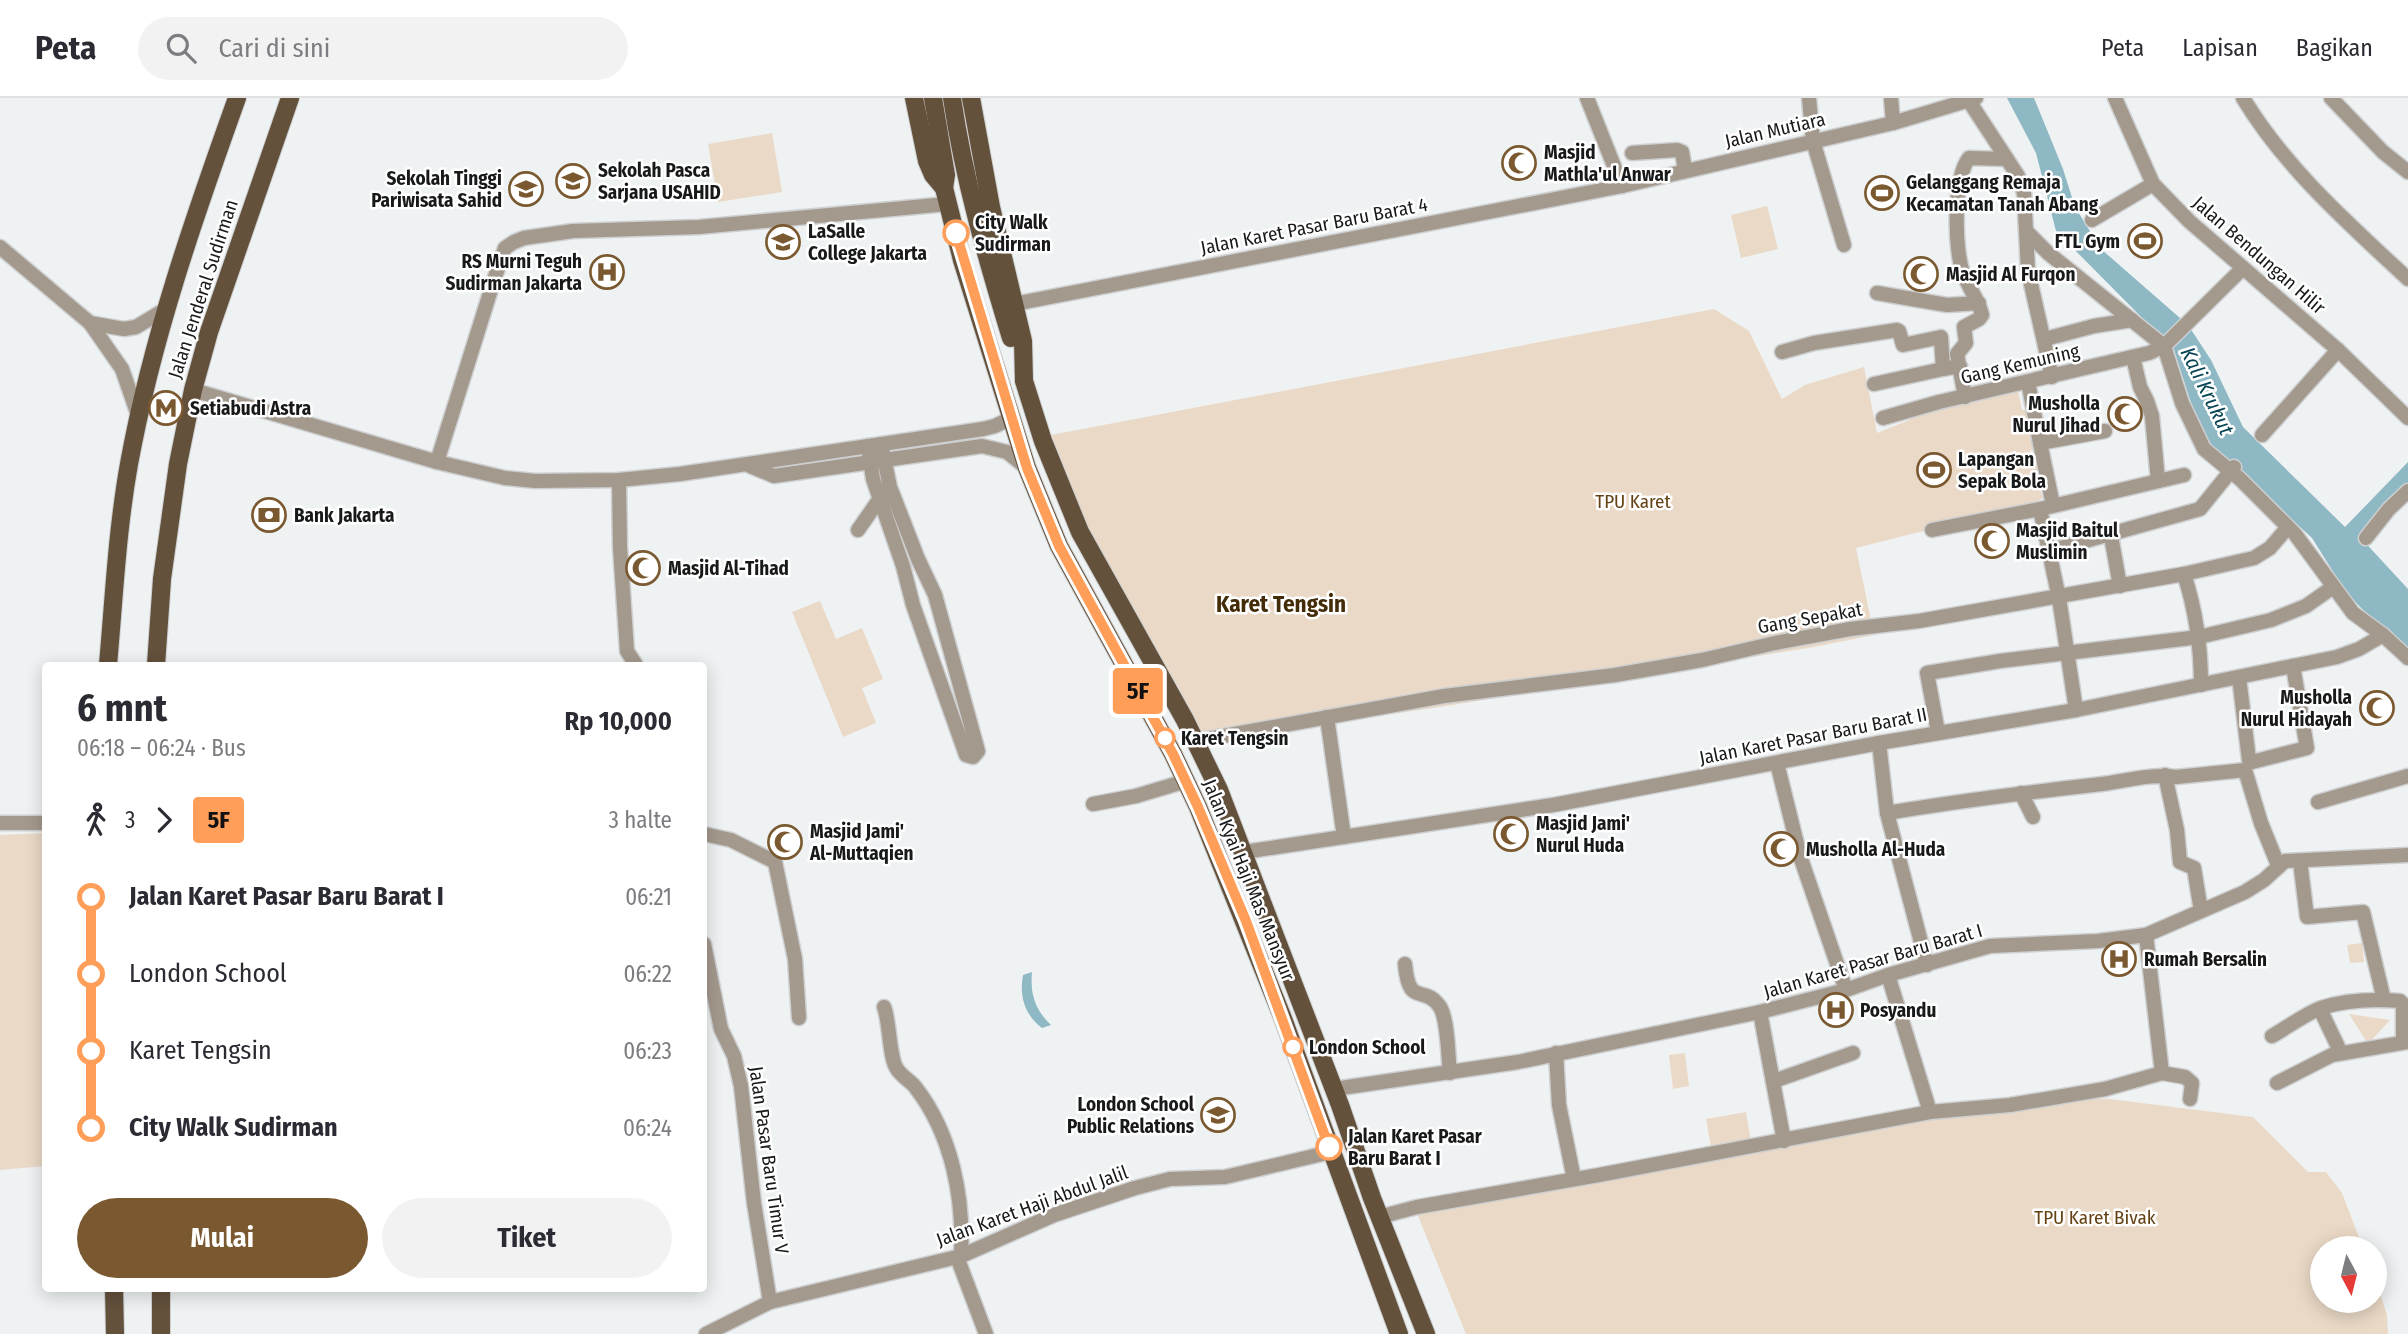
<!DOCTYPE html>
<html lang="id">
<head>
<meta charset="utf-8">
<style>
  body { margin:0; font-family:"Fira Sans Condensed",sans-serif; background:#f2f2f3; color:#2b2b33; height:100vh; display:flex; flex-direction:column; font-size:26px; white-space:nowrap }
  * { box-sizing:border-box; margin:0 }
  p { font-size:23px; color:#7c7c81 }
  .icon { flex:none; width:38px; height:38px; fill:none; stroke:currentColor; stroke-width:2; stroke-linecap:round; stroke-linejoin:round }
  .map { position:relative; flex:1; overflow:hidden }
  .side { position:absolute; left:42px; top:564px; width:665px; height:630px; display:flex; flex-direction:column; background:#fff; border-radius:7px; box-shadow:0 4px 18px #0003 }
  .side>* { flex:none }
  .badge { padding:0 14px; border-radius:5px; font-size:24px; line-height:46px }
  .needle { width:46px; rotate:173deg }
  .buttons { position:absolute; left:2310px; top:1138px; display:grid; gap:14px }
  .buttons a { display:grid; place-items:center; width:77px; height:77px; border-radius:50%; background:#fff; box-shadow:0 4px 18px #0003; font-size:35px }
  .map>.badge { position:absolute; translate:-50% -50%; box-shadow:0 0 0 4px #fff }
  .legs { display:flex; align-items:center; gap:10px; height:77px; padding:0 35px; font-size:23px }
  .legs p { margin-inline-start:auto }
  .headline { display:flex; align-items:center; justify-content:space-between; height:119px; padding:0 35px }
  h1 { font-size:38px; font-weight:700; line-height:52px }
  .action { display:flex; gap:14px; margin-top:auto; padding:14px 35px }
  .action a { flex:1; height:80px; border-radius:42px; background:#7b5930; color:#fff; font-size:28px; font-weight:700; line-height:80px; text-align:center }
  .action a+a { background:#f2f2f3; color:#2b2b33 }
  ul { padding:0 35px; list-style:none }
  li { display:flex; align-items:center; gap:24px; height:77px; font-size:26px }
  li i { display:grid; place-items:center; width:10px; height:100%; margin:0 9px; background:currentColor }
  li i::after { content:''; width:18px; height:18px; margin:-9px; border:5px solid; border-radius:50%; background:#fff }
  li p { margin-inline-start:auto }
  li:first-child i { background:linear-gradient(#0000 50%,currentColor 0) }
  li:last-child i { background:linear-gradient(currentColor 50%,#0000 0) }
  header { display:flex; align-items:center; gap:42px; box-sizing:border-box; height:98px; padding:0 35px; background:#fff; border-bottom:2px solid #e1e1e2 }
  header strong { font-size:33px }
  nav { display:flex; gap:38px; margin-inline-start:auto; font-size:24px }
  .search { width:490px; height:63px; background:#f2f2f3; display:flex; align-items:center; gap:18px; box-sizing:border-box; padding:0 24px; border-radius:38px; color:#7c7c81; font-size:26px }
  .map>svg:first-child { display:block }
</style>
</head>
<body>
<header>
<strong>Peta</strong>
<div class="search"><svg class="icon" aria-label="search" viewBox="0 0 24 24"><circle cx="10" cy="10" r="6"/><path d="M15 15l6 6"/></svg>Cari di sini</div>
<nav><a>Peta</a><a>Lapisan</a><a>Bagikan</a></nav>
</header>
<div class="map">
<svg width="2408" height="1236" viewBox="0 0 2408 1236">
  <rect width="100%" height="100%" fill="#eff2f3"/>
  <!-- green -->
  <g fill="#ead9c6">
    <path d="M772,35L782,94L718,104L708,46Z"/>
    <path d="M1767,108L1778,151L1741,160L1731,117Z"/>
    <path d="M1714,211L1749,233L1782,301L1805,287L1864,269L1877,335L1907,323L1924,313L2018,292L2022,312L2030,311L2038,351L2030,353L2032,364L2039,363L2044,391L2040,392L2043,400L2031,406L1856,450L1874,537L1814,549L1440,609L1189,646L1072,419L1051,337Z"/>
    <path d="M820,503L836,541L862,530L883,581L862,590L876,625L843,639L792,514Z"/>
    <path d="M45,735V1068L0,1072V737Z"/>
    <path d="M2362,845L2364,864L2350,865L2347,847Z"/>
    <path d="M2349,916L2390,922L2368,946Z"/>
    <path d="M1685,955L1689,988L1673,991L1669,957Z"/>
    <path d="M2080,1000L2110,1001L2253,1019L2308,1074H2326L2342,1095L2363,1150H2322V1202H2375V1180L2387,1217L2388,1236H1466L1416,1113L1938,1020Z"/>
    <path d="M1746,1014L1751,1043L1711,1049L1706,1021Z"/>
  </g>
  <!-- water -->
  <g fill="#8fb8c5">
    <path d="M2007,0H2034L2063,71L2075,109L2101,151L2188,227L2211,262L2243,329L2345,429L2408,364V386L2360,439L2408,491V556L2347,496L2312,440L2202,339L2174,252L2056,133L2036,55Z"/>
    <path d="M1032,874C1030,896 1035,912 1051,927L1042,930C1025,917 1019,899 1023,877Z"/>
  </g>
  <g fill="none" stroke-linecap="round" stroke-linejoin="round">
    <!-- minor casing -->
    <g stroke="#cdcfd0" stroke-width="17">
      <g id="minor">
        <path d="M1587,0L1622,88"/>
        <path d="M1809,0L1813,43L1844,147"/>
        <path d="M1891,0L1893,25"/>
        <path d="M2115,0L2153,86L2189,123L2338,252L2408,320"/>
        <path d="M2243,0C2286,71 2348,125 2408,181"/>
        <path d="M2331,0L2383,54L2408,74"/>
        <path d="M1969,3L2018,78L2024,95L2026,133L2048,155L2164,248L2182,305L2204,351L2240,381L2295,436L2353,515L2383,537L2408,560"/>
        <path d="M1632,55L1677,52L1682,54L1685,72"/>
        <path d="M2092,122L2153,86"/>
        <path d="M2026,133L2028,173L2052,279"/>
        <path d="M0,149L90,225L122,271L139,320"/>
        <path d="M1877,195L1947,207L1979,205"/>
        <path d="M1014,206L1622,88L1893,25L1976,0"/>
        <path d="M90,225L124,231L136,229L166,211"/>
        <path d="M2045,241L2094,228L2132,222"/>
        <path d="M1782,254L1814,245L1897,232L1899,233L1903,247L1941,239L1943,271L1960,268"/>
        <path d="M2133,259L2140,289L2147,303L2152,318L2158,383"/>
        <path d="M2028,284L2040,345"/>
        <path d="M1874,286L1943,271"/>
        <path d="M193,292L437,364L505,380L535,383L619,382L680,376L983,331L995,328L1011,320"/>
        <path d="M1965,299L1957,256L1966,245L1964,229L1979,221L1982,217C1979,202 1969,191 1964,177C1954,155 1953,80 1969,60L2007,61"/>
        <path d="M1883,320L1939,304L2149,255L2164,248L2242,171"/>
        <path d="M2262,337L2338,252"/>
        <path d="M868,348L873,381L903,468L913,507L966,657L973,659L978,653L935,497L918,461L890,389L881,346"/>
        <path d="M437,364L494,182L505,150L514,144L524,140L573,133L699,129L947,106"/>
        <path d="M750,368L774,378L982,348L1007,354L1027,370"/>
        <path d="M619,382L620,449L627,553L636,567"/>
        <path d="M2053,407L2040,345L2105,333"/>
        <path d="M2040,411L2059,500L2076,612"/>
        <path d="M858,432L883,396"/>
        <path d="M1932,432L2040,411L2184,377"/>
        <path d="M2111,438L2120,488"/>
        <path d="M2366,440L2389,411L2408,393"/>
        <path d="M2049,453L2200,411L2234,369"/>
        <path d="M2184,476C2196,513 2201,548 2201,587"/>
        <path d="M2239,579L2249,662L2252,664L2307,650L2293,568"/>
        <path d="M1327,619L1344,739"/>
        <path d="M1938,634L1927,575L2000,563L2199,539L2271,522L2306,508L2333,489"/>
        <path d="M1196,643L1444,598L1615,577L1702,562L1775,545L1850,531L1919,523L2184,476L2254,460L2270,450L2288,429"/>
        <path d="M1879,645L1887,715L1927,867"/>
        <path d="M1777,665L1800,758L1846,892"/>
        <path d="M2165,677L2177,732L2180,764L2194,770L2201,813"/>
        <path d="M2021,695L2033,719"/>
        <path d="M2318,704L2408,678"/>
        <path d="M1093,706L1136,698L1186,683"/>
        <path d="M1887,715C1958,703 2030,694 2102,686C2125,683 2154,675 2176,679L2245,672L2261,725L2278,767"/>
        <path d="M0,725H46"/>
        <path d="M704,736L731,742L775,764L795,861L799,920"/>
        <path d="M1244,754L1553,707L1879,645L2076,612L2337,559L2359,551L2383,537"/>
        <path d="M2300,763L2307,819L2363,814L2384,902"/>
        <path d="M2146,837L2162,975"/>
        <path d="M704,846L721,931L734,958L741,988L754,1105L770,1204"/>
        <path d="M1405,866C1409,911 1424,885 1440,909C1448,922 1448,958 1450,975"/>
        <path d="M1888,877L1930,1014"/>
        <path d="M884,909C890,924 889,960 897,971C902,979 911,983 916,990C952,1037 964,1100 961,1158"/>
        <path d="M2320,911L2341,955"/>
        <path d="M1760,914L1784,1043"/>
        <path d="M2272,938C2288,929 2305,916 2321,910C2346,902 2374,901 2400,903L2403,906V944"/>
        <path d="M1556,955L1559,1007L1574,1081"/>
        <path d="M1774,983L1853,955"/>
        <path d="M2277,985L2332,957L2408,944"/>
        <path d="M1334,991L1518,964L1760,914L1846,892L1888,877L1990,848L2098,843L2146,837L2245,794L2264,782L2285,763L2408,757"/>
        <path d="M1379,1119L1417,1109L1599,1077L1930,1014L2010,1007L2105,991L2162,975L2185,979L2192,985L2190,1001"/>
        <path d="M957,1159L986,1236"/>
        <path d="M706,1236L770,1204L961,1158L1054,1117L1135,1090L1170,1081L1225,1079L1331,1054"/>
      </g>
    </g>
    <!-- major casing -->
    <g stroke="#cdcfd0" stroke-width="20">
      <g id="major">
        <path d="M914,0L927,63L933,77L944,90L962,162L1027,370L1059,448L1173,656L1198,709L1282,918L1399,1236"/>
        <path d="M933,0L946,77L944,90"/>
        <path d="M952,0C964,82 987,161 1011,240"/>
        <path d="M971,0L991,109L1023,243L1024,283L1043,343L1080,434L1185,622L1219,692L1340,1007L1372,1100L1426,1236"/>
        <path d="M108,567C114,500 117,433 129,366C152,240 194,120 237,0"/>
        <path d="M156,567L162,481L178,366L193,292L209,234L290,0"/>
        <path d="M114,1190L115,1236"/>
        <path d="M161,1190V1236"/>
      </g>
    </g>
    <!-- minor -->
    <use href="#minor" stroke="#a4998d" stroke-width="14"/>
    <!-- major -->
    <use href="#major" stroke="#63513c" stroke-width="18"/>
  </g>
  <g fill="none" stroke-linecap="round" stroke-linejoin="round">
    <!-- line-1 casing -->
    <g stroke="#fff" stroke-width="16">
      <path id="line-1" d="M956,135L1027,370L1059,448L1173,656L1198,709L1246,823L1329,1049"/>
    </g>
    <!-- line-1 -->
    <use href="#line-1" stroke="#ff9e59" stroke-width="10"/>
  </g>
  <!-- icons -->
  <defs>
    <g id="mosque-ring" transform="scale(1.75)"><circle r="9.5" fill="#fff" stroke="#7b5930" stroke-width="1.5"/><path d="M3.5-4.9A6 6 0 1 0 3.5 4.9A5 5 0 1 1 3.5-4.9Z" fill="#7b5930"/></g>
    <g id="university-ring" transform="scale(1.75)"><circle r="9.5" fill="#fff" stroke="#7b5930" stroke-width="1.5"/><path d="M0-5L7-2L0 1L-7-2ZM-4 1L0 2.5L4 1V4Q0 6-4 4Z" fill="#7b5930"/></g>
    <g id="stadium-ring" transform="scale(1.75)"><circle r="9.5" fill="#fff" stroke="#7b5930" stroke-width="1.5"/><path d="M0-5a6.5 5 0 1 0 0 10a6.5 5 0 1 0 0-10ZM-3.5-1.8h7v3.6h-7Z" fill="#7b5930"/></g>
    <g id="hospital-ring" transform="scale(1.75)"><circle r="9.5" fill="#fff" stroke="#7b5930" stroke-width="1.5"/><path d="M-5-5h3v3.5h4V-5h3V5h-3V1.5h-4V5h-3Z" fill="#7b5930"/></g>
    <g id="metro-ring" transform="scale(1.75)"><circle r="9.5" fill="#fff" stroke="#7b5930" stroke-width="1.5"/><path d="M-5.5 5V-5H-3L0 0L3-5H5.5V5H3V-.5L0 4L-3-.5V5Z" fill="#7b5930"/></g>
    <g id="bank-ring" transform="scale(1.75)"><circle r="9.5" fill="#fff" stroke="#7b5930" stroke-width="1.5"/><path d="M-6-4H6V4H-6ZM0-2.3a2.3 2.3 0 1 0 0 4.6a2.3 2.3 0 1 0 0-4.6Z" fill="#7b5930"/></g>
  </defs>
  <g fill-rule="evenodd">
    <use href="#mosque-ring" x="1519" y="65"/>
    <use href="#university-ring" x="573" y="83"/>
    <use href="#university-ring" x="526" y="91"/>
    <use href="#stadium-ring" x="1882" y="95"/>
    <use href="#stadium-ring" x="2145" y="143"/>
    <use href="#university-ring" x="783" y="144"/>
    <use href="#hospital-ring" x="607" y="174"/>
    <use href="#mosque-ring" x="1921" y="176"/>
    <use href="#metro-ring" x="166" y="310"/>
    <use href="#mosque-ring" x="2125" y="316"/>
    <use href="#stadium-ring" x="1934" y="372"/>
    <use href="#bank-ring" x="269" y="417"/>
    <use href="#mosque-ring" x="1992" y="443"/>
    <use href="#mosque-ring" x="643" y="470"/>
    <use href="#mosque-ring" x="2377" y="610"/>
    <use href="#mosque-ring" x="1511" y="736"/>
    <use href="#mosque-ring" x="785" y="744"/>
    <use href="#mosque-ring" x="1781" y="751"/>
    <use href="#hospital-ring" x="2119" y="861"/>
    <use href="#hospital-ring" x="1836" y="912"/>
    <use href="#university-ring" x="1218" y="1017"/>
  </g>
  <!-- markers -->
  <g fill="#fff" stroke="#ff9e59" stroke-width="3.5">
    <circle cx="956" cy="135" r="12"/>
    <circle cx="1165" cy="640" r="9"/>
    <circle cx="1293" cy="949" r="9"/>
    <circle cx="1329" cy="1049" r="12"/>
  </g>
  <g text-anchor="middle" dominant-baseline="central" stroke-width="5" stroke-linejoin="round" paint-order="stroke">
    <!-- street labels -->
    <g font-size="19" fill="#18191a" stroke="#fff">
      <text transform="translate(1775 32) rotate(-13)">Jalan Mutiara</text>
      <text transform="translate(1314 128) rotate(-11)">Jalan Karet Pasar Baru Barat 4</text>
      <text transform="translate(2259 157) rotate(41)">Jalan Bendungan Hilir</text>
      <text transform="translate(203 191) rotate(-72)">Jalan Jenderal Sudirman</text>
      <text transform="translate(2020 266) rotate(-13)">Gang Kemuning</text>
      <text transform="translate(1810 520) rotate(-10)">Gang Sepakat</text>
      <text transform="translate(1813 638) rotate(-11)">Jalan Karet Pasar Baru Barat II</text>
      <text transform="translate(1249 782) rotate(68)">Jalan Kyai Haji Mas Mansyur</text>
      <text transform="translate(1873 863) rotate(-16)">Jalan Karet Pasar Baru Barat I</text>
      <text transform="translate(769 1062) rotate(82)">Jalan Pasar Baru Timur V</text>
      <text transform="translate(1032 1108) rotate(-20)">Jalan Karet Haji Abdul Jalil</text>
    </g>
    <!-- poi labels -->
    <g font-size="19" font-weight="bold" fill="#18191a" stroke="#fff" text-anchor="start">
      <text x="1544" y="54">Masjid<tspan x="1544" dy="22">Mathla'ul Anwar</tspan></text>
      <text x="598" y="72">Sekolah Pasca<tspan x="598" dy="22">Sarjana USAHID</tspan></text>
      <text x="502" y="80" text-anchor="end">Sekolah Tinggi<tspan x="502" dy="22">Pariwisata Sahid</tspan></text>
      <text x="1906" y="84">Gelanggang Remaja<tspan x="1906" dy="22">Kecamatan Tanah Abang</tspan></text>
      <text x="808" y="133">LaSalle<tspan x="808" dy="22">College Jakarta</tspan></text>
      <text x="2120" y="143" text-anchor="end">FTL Gym</text>
      <text x="582" y="163" text-anchor="end">RS Murni Teguh<tspan x="582" dy="22">Sudirman Jakarta</tspan></text>
      <text x="1946" y="176">Masjid Al Furqon</text>
      <text x="2100" y="305" text-anchor="end">Musholla<tspan x="2100" dy="22">Nurul Jihad</tspan></text>
      <text x="190" y="310">Setiabudi Astra</text>
      <text x="1958" y="361">Lapangan<tspan x="1958" dy="22">Sepak Bola</tspan></text>
      <text x="294" y="417">Bank Jakarta</text>
      <text x="2016" y="432">Masjid Baitul<tspan x="2016" dy="22">Muslimin</tspan></text>
      <text x="668" y="470">Masjid Al-Tihad</text>
      <text x="2352" y="599" text-anchor="end">Musholla<tspan x="2352" dy="22">Nurul Hidayah</tspan></text>
      <text x="1536" y="725">Masjid Jami'<tspan x="1536" dy="22">Nurul Huda</tspan></text>
      <text x="810" y="733">Masjid Jami'<tspan x="810" dy="22">Al-Muttaqien</tspan></text>
      <text x="1806" y="751">Musholla Al-Huda</text>
      <text x="2144" y="861">Rumah Bersalin</text>
      <text x="1860" y="912">Posyandu</text>
      <text x="1194" y="1006" text-anchor="end">London School<tspan x="1194" dy="22">Public Relations</tspan></text>
    </g>
    <!-- stop labels -->
    <g font-size="19" font-weight="bold" fill="#18191a" stroke="#fff" text-anchor="start">
      <text x="975" y="124">City Walk<tspan x="975" dy="22">Sudirman</tspan></text>
      <text x="1181" y="640">Karet Tengsin</text>
      <text x="1309" y="949">London School</text>
      <text x="1348" y="1038">Jalan Karet Pasar<tspan x="1348" dy="22">Baru Barat I</tspan></text>
    </g>
    <!-- park labels -->
    <g font-size="19" fill="#654213" stroke="#fff">
      <text x="1633" y="403">TPU Karet</text>
      <text x="2095" y="1119">TPU Karet Bivak</text>
    </g>
    <!-- water labels -->
    <g font-size="21" font-style="italic" fill="#074554" stroke="#fff">
      <text transform="translate(2207 293) rotate(64)">Kali Krukut</text>
    </g>
    <!-- quarter labels -->
    <g font-size="23" font-weight="bold" fill="#452c09" stroke="#fff">
      <text x="1281" y="506">Karet Tengsin</text>
    </g>
  </g>
</svg>
<div class="buttons">
<a><svg class="needle" viewBox="-14 -14 28 28"><path d="M0-13l5 13h-10z" fill="#e53935"/><path d="M0 13l5-13h-10z" fill="#7c7c81"/></svg></a>
</div>
<b class="badge" style="left:1138px;top:593px;background:#ff9e59;color:#111">5F</b>
<section class="side">
<div class="headline"><div><h1>6 mnt</h1><p>06:18 – 06:24 · Bus</p></div><b>Rp 10,000</b></div>
<div class="legs"><svg class="icon" aria-label="walk" viewBox="0 0 24 24"><circle cx="13" cy="4" r="2"/><path d="M13 8l-2 6 4 7M11 14l-3 7M7 12l3-4h3l4 4"/></svg>3<svg class="icon" aria-label="forward" viewBox="0 0 24 24"><path d="M9 5l7 7-7 7"/></svg><b class="badge" style="background:#ff9e59;color:#111">5F</b><p>3 halte</p></div>
<ul>
<li><i style="color:#ff9e59"></i><b>Jalan Karet Pasar Baru Barat I</b><p>06:21</p></li>
<li><i style="color:#ff9e59"></i><span>London School</span><p>06:22</p></li>
<li><i style="color:#ff9e59"></i><span>Karet Tengsin</span><p>06:23</p></li>
<li><i style="color:#ff9e59"></i><b>City Walk Sudirman</b><p>06:24</p></li>
</ul>
<div class="action"><a>Mulai</a><a>Tiket</a></div>
</section>
</div>
</body>
</html>
